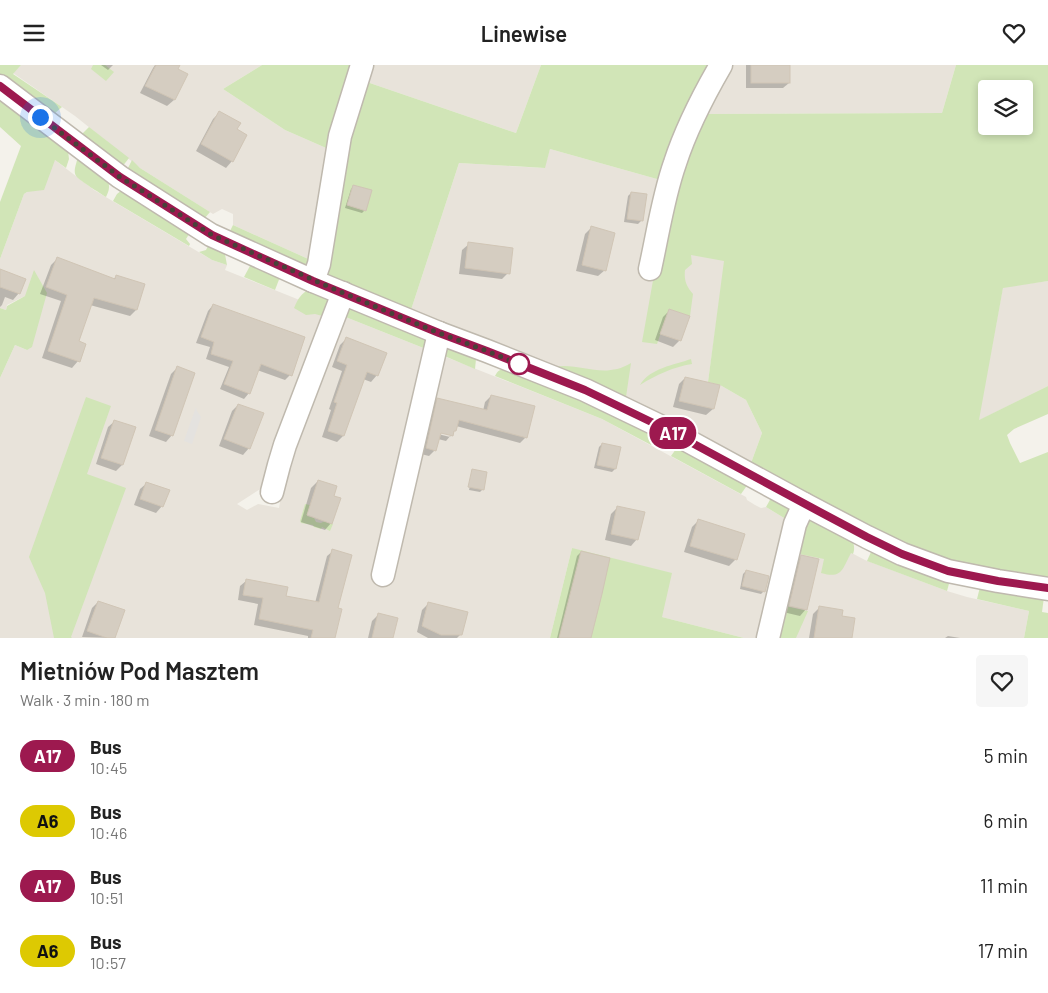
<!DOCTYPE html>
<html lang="en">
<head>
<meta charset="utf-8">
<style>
  body { margin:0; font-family:Barlow,sans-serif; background:#f6f6f6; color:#222; height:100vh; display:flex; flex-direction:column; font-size:19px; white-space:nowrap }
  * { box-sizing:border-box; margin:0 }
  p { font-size:16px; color:#767676 }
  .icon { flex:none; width:28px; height:28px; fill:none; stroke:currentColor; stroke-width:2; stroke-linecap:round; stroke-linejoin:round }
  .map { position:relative; height:573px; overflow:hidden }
  .sheet { display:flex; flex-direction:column; background:#fff; flex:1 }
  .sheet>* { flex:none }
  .badge { padding:0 10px; border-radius:16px; font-size:18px; line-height:32px }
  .buttons { position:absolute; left:978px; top:15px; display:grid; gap:10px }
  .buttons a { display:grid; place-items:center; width:55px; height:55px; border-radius:5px; background:#fff; box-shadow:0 2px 8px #0003; font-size:25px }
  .you { position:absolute; width:25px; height:25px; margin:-12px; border:4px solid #fff; border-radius:50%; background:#1a73e8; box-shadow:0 0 0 8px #1a73e833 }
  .map>.badge { position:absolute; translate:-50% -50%; box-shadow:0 0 0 2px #fff }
  .round { display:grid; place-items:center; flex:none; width:52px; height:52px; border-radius:5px; background:#f6f6f6 }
  .summary { display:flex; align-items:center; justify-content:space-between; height:85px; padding:0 20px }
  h1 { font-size:24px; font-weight:600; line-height:38px }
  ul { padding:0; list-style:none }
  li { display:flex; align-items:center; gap:15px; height:65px; padding:0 20px }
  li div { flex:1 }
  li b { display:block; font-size:19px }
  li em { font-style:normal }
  li .badge { min-width:55px; font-weight:700; text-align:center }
  header { display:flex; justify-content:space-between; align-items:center; height:65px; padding:0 20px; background:#fff; font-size:22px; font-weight:600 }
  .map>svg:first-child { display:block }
</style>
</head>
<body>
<header><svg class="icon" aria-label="menu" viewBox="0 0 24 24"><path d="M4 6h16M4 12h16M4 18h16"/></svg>Linewise<svg class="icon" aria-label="heart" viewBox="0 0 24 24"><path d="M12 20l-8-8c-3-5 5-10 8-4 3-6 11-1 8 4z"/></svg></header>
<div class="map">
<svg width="1048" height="573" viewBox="0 0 1048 573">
  <rect width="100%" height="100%" fill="#f4f2eb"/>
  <!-- residential -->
  <g fill="#e8e3da">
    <path d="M21,0H262L223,24L285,65L333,86L315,197L233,160V149L222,144L213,149L140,103L75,51L13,8Z"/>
    <path d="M367,0H541L516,68L361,15Z"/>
    <path d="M728,0H956L942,48L704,49Z"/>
    <path d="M550,84L664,116L725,196L708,317L720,320L746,335L762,368L751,398L626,332L505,283L410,248L459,98L544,103Z"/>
    <path d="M55,95L94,125L212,195L227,200L225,205L332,248L265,421L237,439L247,445L258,439L279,443L288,391L343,251L602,354L746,432L747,435L755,440L761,443L766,442L789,456L761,573H744L662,552L572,483L550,573H0V313L15,280L27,285L25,231L7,240L6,245L0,243V194L24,129L27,127Z"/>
    <path d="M1048,216V321L978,356L1003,222Z"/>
    <path d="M802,462L865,495L947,526L967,532L1029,546L1024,573H774Z"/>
  </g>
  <!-- green -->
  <g fill="#d1e5b7" fill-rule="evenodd">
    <path d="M0,0H21L13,9L62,42L55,48H49L0,10Z"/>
    <path d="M93,0H105L114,7L106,16L91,4Z"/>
    <path d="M262,0H367L361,15L516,68L541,0H714L664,116L550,84L545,103L459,98L410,248L330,213L323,201L299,200L229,168L233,160L315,197L333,86L285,65L223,24Z"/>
    <path d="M956,0H1048V216L1003,223L979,355L1048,321V349L1014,364L1007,370L1010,378L1020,398L1048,387V514L941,494L885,473L751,398L762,368L746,335L720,320L708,317L724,196L691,190L692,199L685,205C684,215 686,221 693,229L690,251L669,244L657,279L642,277L669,126L704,49L942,48ZM986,24H1024V61H986Z"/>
    <path d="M0,31L68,86L69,94L66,103L55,95L44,125L27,127L24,129L0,194V137L21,81L0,62Z"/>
    <path d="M89,62L129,93L122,102L80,71Z"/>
    <path d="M78,94L108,116C110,122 109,126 106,132C100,128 80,116 76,111C73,106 76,100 77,95Z"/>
    <path d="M132,95L140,103L210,147L204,154L127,105Z"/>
    <path d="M122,125L191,166L186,174L190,179L189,181L113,136L117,129Z"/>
    <path d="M210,177L224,184L227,200L212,195L199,187L206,185Z"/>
    <path d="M251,199L280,212L275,225L244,212Z"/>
    <path d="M34,205L47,228L32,282L27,285L15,280L0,313V243L6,245L7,241L25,231Z"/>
    <path d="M310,224C330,232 332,231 330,253L315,249L306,250L294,243C298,234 301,228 310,224Z"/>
    <path d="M350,241L433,274L431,286L343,251Z"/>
    <path d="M444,279L476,294L475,304L442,290Z"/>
    <path d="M691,294L692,299C673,302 656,310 640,320C650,303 674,300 691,294Z"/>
    <path d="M631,298L626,332L553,302C581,297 603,315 631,298Z"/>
    <path d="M507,303L549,320L653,368L655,373L651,380L602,354L495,311C498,305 501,304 507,303Z"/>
    <path d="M86,332L111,341L87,409L126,423L71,572L72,573H54L45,528L29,492Z"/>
    <path d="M681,382L748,419L741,429L671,391L676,384Z"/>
    <path d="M771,433L793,445L789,456L766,442Z"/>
    <path d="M305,439L310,440L307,451L314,453L316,457L321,458L325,456L333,459L330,466L322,462L321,464L314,462L313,460L301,458L300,456Z"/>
    <path d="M808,453L853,476C854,481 855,484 853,489L851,488C842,505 842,514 821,508L824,494L794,488Z"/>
    <path d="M572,483L672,508L662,552L744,573H550Z"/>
    <path d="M871,487H876L950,515L947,526L867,496Z"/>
    <path d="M980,522L1044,532L1042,547L1048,548V573H1024L1029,546L977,534Z"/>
    <path d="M785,541L808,546L796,573H778Z"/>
  </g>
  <!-- parking -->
  <path fill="#e4e2df" d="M196,342L197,346L201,352L192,379L184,376Z"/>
  <!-- shadow -->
  <g fill="#0003">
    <path d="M101,0H113L108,5Z"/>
    <path d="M155,0H167L186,10L174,35L167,41L140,28L153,3Z"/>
    <path d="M746,0H789V18L783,23H746Z"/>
    <path d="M219,48L235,65L232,96L226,103L196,86L213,54Z"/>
    <path d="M354,121L365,145L362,148L345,143L351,124Z"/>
    <path d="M631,128L645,130L641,156L638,159L624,157L628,131Z"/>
    <path d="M591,163L605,205L598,211L576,206L585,169Z"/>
    <path d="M469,179L508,208L502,214L459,209L462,185Z"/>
    <path d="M57,194L113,214L116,212L136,245L130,251L90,240L77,277L78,296L72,303L42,293L61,236L40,229L51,200Z"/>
    <path d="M0,205L19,228L13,235L5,232L2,240L0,242Z"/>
    <path d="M213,240L290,310L285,315L257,305L249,328L244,334L220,324L229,302L206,294L210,282L196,278L208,246Z"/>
    <path d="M670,245L688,252L679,276L673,282L655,275L663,252Z"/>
    <path d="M346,274L377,310L371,317L363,314L343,371L337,377L322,372L331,345L329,344L342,306L332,302L340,280Z"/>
    <path d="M177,303L172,370L166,377L149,371L171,309Z"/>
    <path d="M685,313L713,344L706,350L673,342L679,319Z"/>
    <path d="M491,331L526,372L520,378L456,361L455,365L452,369L435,365L434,368L450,372L451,370L446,376L438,374L435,385L429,391L421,389L432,340L438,334L483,346L485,337Z"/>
    <path d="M238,340L249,383L243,390L219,381L232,346Z"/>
    <path d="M115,356L122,400L116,406L96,399L108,362Z"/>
    <path d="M602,379L619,383L615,404L612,407L594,403L599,382Z"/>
    <path d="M472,405L483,424L480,427L469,425L473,407H471Z"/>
    <path d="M318,416L333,432L331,458L325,465L301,457L311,423Z"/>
    <path d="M147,418L162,441L156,448L134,440L140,424Z"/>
    <path d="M618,442L637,474L631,481L605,475L611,449Z"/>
    <path d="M698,456L736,494L729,501L684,487L692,462Z"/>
    <path d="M333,486L337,544L334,573H308V571L254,560L258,539L238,535L240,521L246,516L284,532L315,538L327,491Z"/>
    <path d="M581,487L590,573H557L577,491Z"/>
    <path d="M802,491L806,544L800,551L783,547L795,498Z"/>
    <path d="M746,506L764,526L761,529L740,524L743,509Z"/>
    <path d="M98,537L114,573L82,572L92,543Z"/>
    <path d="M429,538L461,569L457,573H428L417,567L422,545Z"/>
    <path d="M820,542L841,552L851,573H809L813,549Z"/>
    <path d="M379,549L392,573H368L372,556Z"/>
    <path d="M948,571L960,573H945Z"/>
  </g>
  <!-- building -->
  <g fill="#d5cdc1" stroke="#d0c5b5">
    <path d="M156,0H180L178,4L188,9L175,35L145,21Z"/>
    <rect x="751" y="0" width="39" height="18"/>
    <path d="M219,46L241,58L237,64L247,70L233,97L201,79Z"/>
    <path d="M353,120L372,125L366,146L347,140Z"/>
    <path d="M631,127L647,129L643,156L627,154Z"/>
    <path d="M591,161L615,168L606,206L582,200Z"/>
    <path d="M468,177L513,183L510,209L465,203Z"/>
    <path d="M57,192L115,214L116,210L145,219L137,245L94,233L79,276L86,279L80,297L48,286L67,230L46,222Z"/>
    <path d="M0,204L26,214L20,229L0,222Z"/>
    <path d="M213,239L305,272L292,311L261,299L250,329L224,319L233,296L211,289L214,277L201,272Z"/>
    <path d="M669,244L690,251L681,276L660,269Z"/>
    <path d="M346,272L387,288L378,311L367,307L344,371L328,366L337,338L334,337L347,300L337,296Z"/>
    <path d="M177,301L195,308L173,371L155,365Z"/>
    <path d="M685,312L720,320L714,344L679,336Z"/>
    <path d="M491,330L535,341L527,373L459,355L456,366H454L453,371L441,368L436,386L426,383L437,333L487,345Z"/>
    <path d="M238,339L264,348L250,384L224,374Z"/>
    <path d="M114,355L136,362L123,400L101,393Z"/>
    <path d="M602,378L621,382L616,404L597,400Z"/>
    <path d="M472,404L487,407L484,425L468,422Z"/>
    <path d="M318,415L337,421L334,431L341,433L332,459L307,450Z"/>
    <path d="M146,417L170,425L163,442L140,434Z"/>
    <path d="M617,441L645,447L638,475L611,469Z"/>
    <path d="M698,454L745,469L737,495L690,481Z"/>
    <path d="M332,484L352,490L338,543L342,544L335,573H311L313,565L259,554L263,533L243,530L246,514L288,522L286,531L319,537Z"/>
    <path d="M581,486L610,493L602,529L591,573H559Z"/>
    <path d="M801,490L819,494L807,545L789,541Z"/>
    <path d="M746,505L769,511L765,527L742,521Z"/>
    <path d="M98,536L125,545L115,573H107L87,566Z"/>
    <path d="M428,537L468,547L462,570H441L422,561Z"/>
    <path d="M819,541L843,545L842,551L855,553L852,573H814Z"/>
    <path d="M378,548L398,553L393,573H372Z"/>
  </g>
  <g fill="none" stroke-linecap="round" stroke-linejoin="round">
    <!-- minor casing -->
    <g stroke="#bfb9ae" stroke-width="25">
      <g id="minor">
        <path d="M0,21L120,112L211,170L313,216L439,268L487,286L585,325L668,365L804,439L867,472L902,489L948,506L998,516L1048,524"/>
        <path d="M650,204C658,168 663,132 675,98C686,64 703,31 721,0"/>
        <path d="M313,216L319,199L340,71L362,0"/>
        <path d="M272,427L279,400L285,380L343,228"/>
        <path d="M383,510L439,268"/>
        <path d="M768,573L795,459L804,439"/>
      </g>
    </g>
    <!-- minor -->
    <use href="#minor" stroke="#fff" stroke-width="22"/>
  </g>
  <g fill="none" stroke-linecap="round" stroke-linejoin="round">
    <!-- line casing -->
    <g stroke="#fff" stroke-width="11">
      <path id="line" d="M0,21L120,112L212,170L313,216L439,268L487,286L585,325L668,365L820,447L867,472L902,489L948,506L998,516L1048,523"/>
    </g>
    <!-- line -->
    <use href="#line" stroke="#9d194f" stroke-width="8"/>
    <!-- walk -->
    <path stroke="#484239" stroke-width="5" stroke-dasharray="0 9" d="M40,52L120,112L212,170L343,228L439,268L487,286L519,299"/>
  </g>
  <!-- markers -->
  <circle fill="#fff" stroke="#9d194f" stroke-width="2.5" cx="519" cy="299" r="10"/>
</svg>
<div class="buttons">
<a><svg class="icon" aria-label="layers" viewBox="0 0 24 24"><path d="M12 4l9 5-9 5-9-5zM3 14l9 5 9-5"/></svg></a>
</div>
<div class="you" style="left:40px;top:52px"></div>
<b class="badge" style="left:673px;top:368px;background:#9d194f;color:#fff">A17</b>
</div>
<section class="sheet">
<div class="summary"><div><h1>Mietniów Pod Masztem</h1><p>Walk · 3 min · 180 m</p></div><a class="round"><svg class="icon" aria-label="heart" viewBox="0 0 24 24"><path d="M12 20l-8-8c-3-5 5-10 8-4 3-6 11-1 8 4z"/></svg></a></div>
<ul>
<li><span class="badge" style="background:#9d194f;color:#fff">A17</span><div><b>Bus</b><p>10:45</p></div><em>5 min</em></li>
<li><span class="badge" style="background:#ddc902;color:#111">A6</span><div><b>Bus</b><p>10:46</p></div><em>6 min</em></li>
<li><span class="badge" style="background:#9d194f;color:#fff">A17</span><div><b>Bus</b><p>10:51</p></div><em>11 min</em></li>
<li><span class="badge" style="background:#ddc902;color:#111">A6</span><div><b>Bus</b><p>10:57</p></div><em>17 min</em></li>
</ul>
</section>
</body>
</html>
